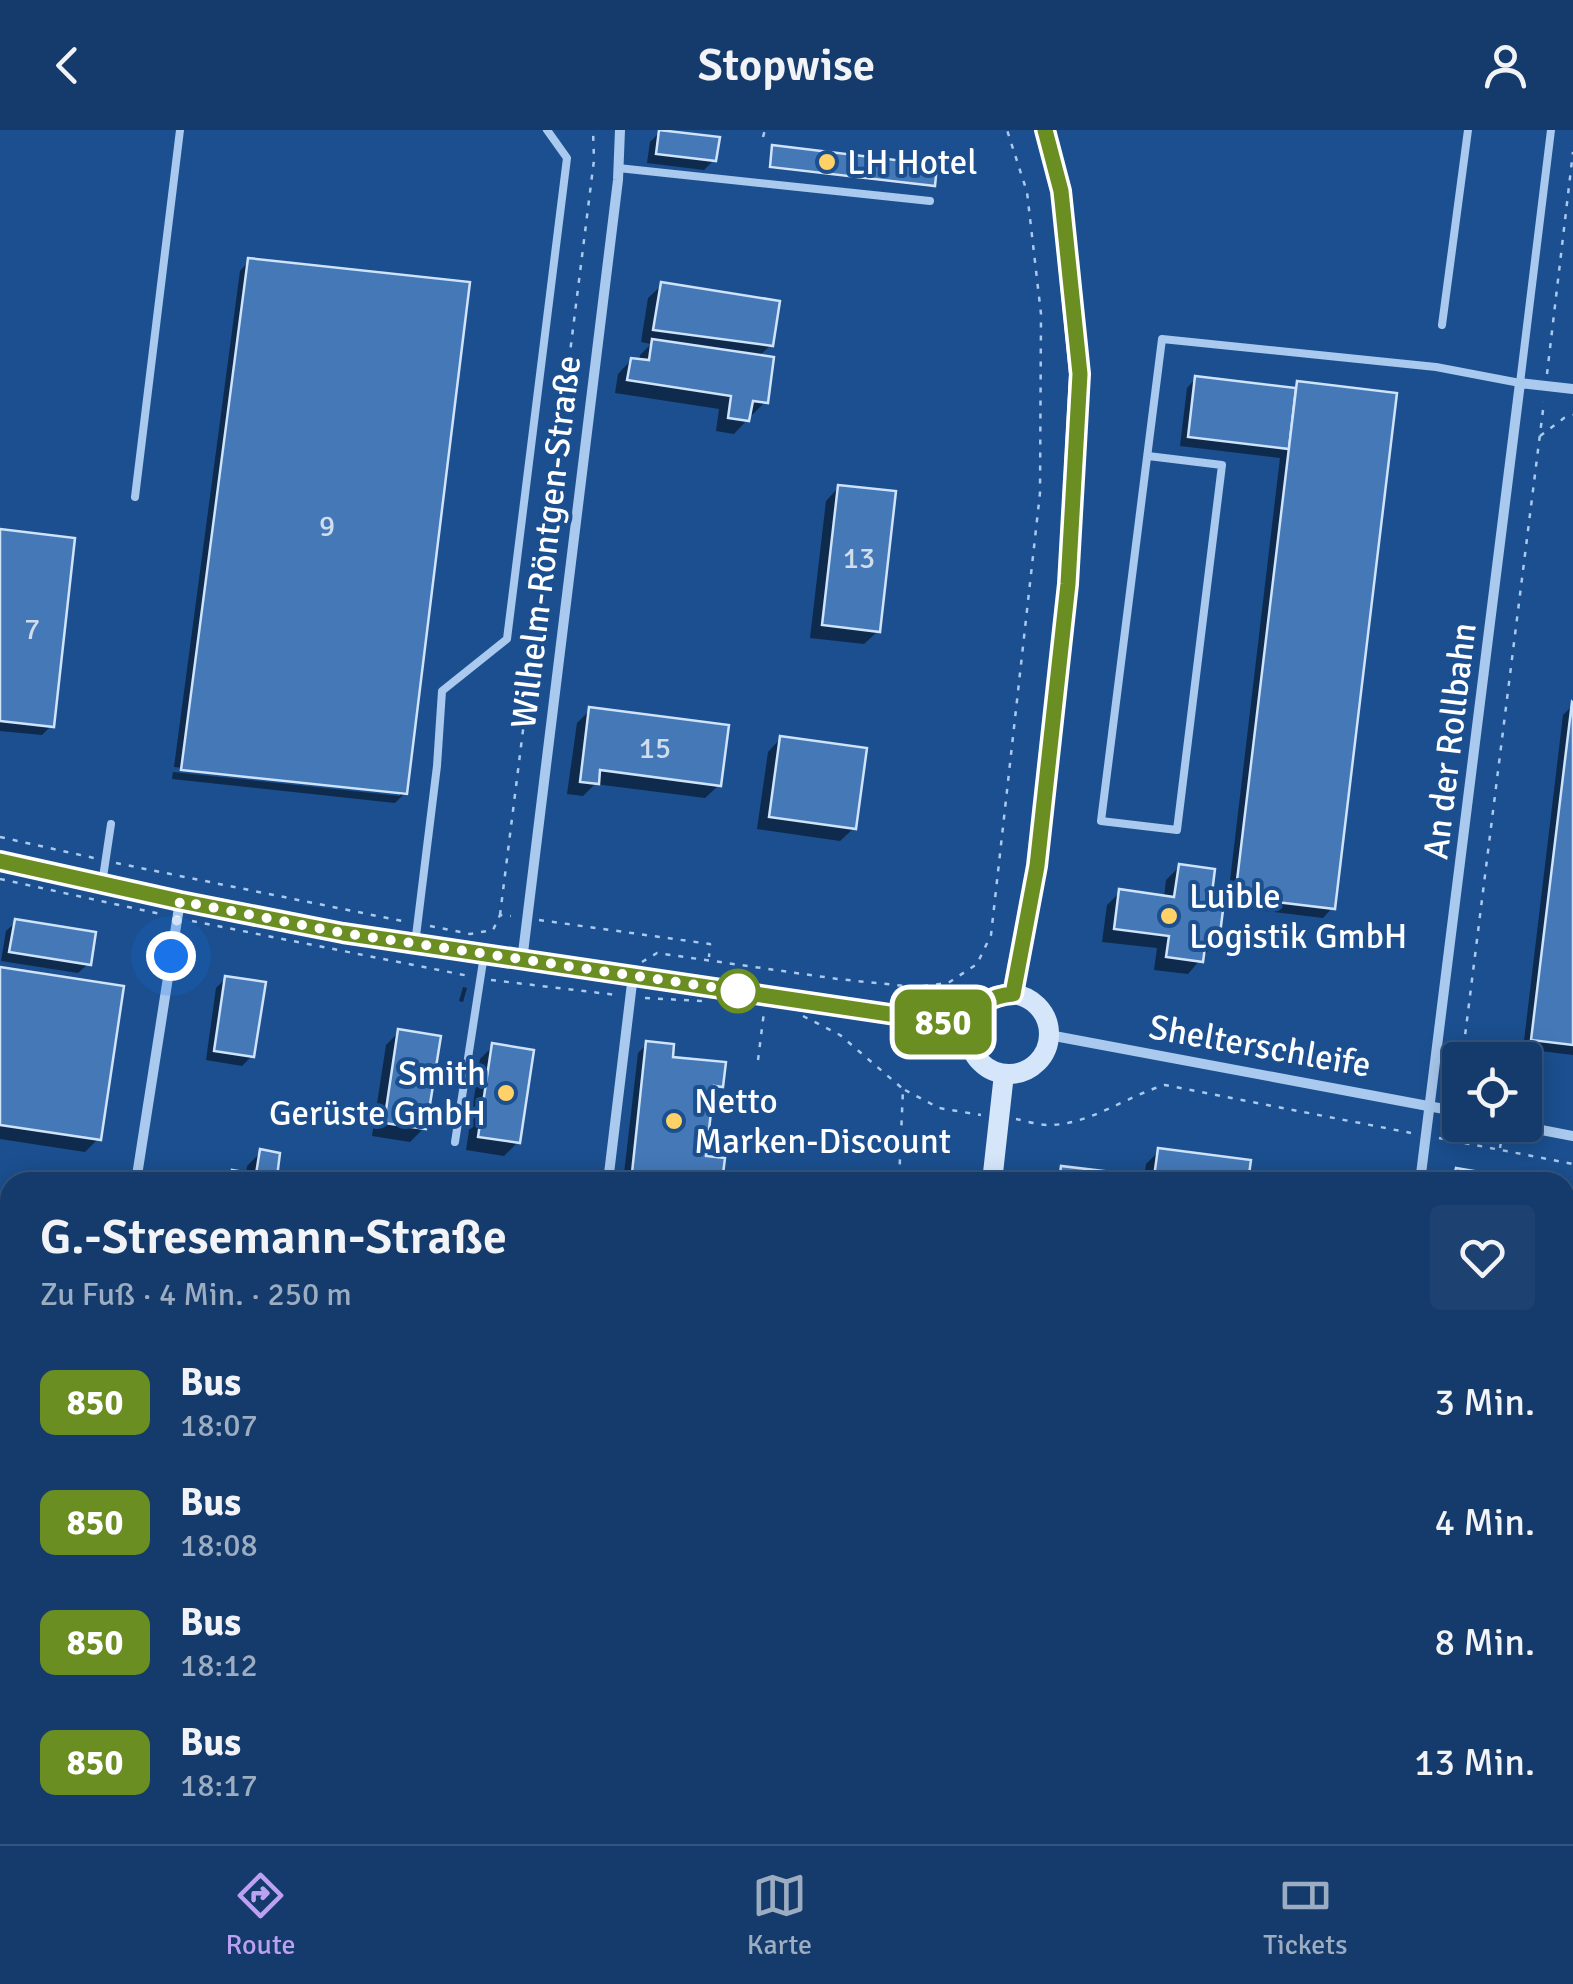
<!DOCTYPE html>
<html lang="de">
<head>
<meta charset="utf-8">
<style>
  body { margin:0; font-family:Signika,sans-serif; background:#1d4271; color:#f1f3f6; height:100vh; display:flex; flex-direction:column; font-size:38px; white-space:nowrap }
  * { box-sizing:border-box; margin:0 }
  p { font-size:32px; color:#9dadc1 }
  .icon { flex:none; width:55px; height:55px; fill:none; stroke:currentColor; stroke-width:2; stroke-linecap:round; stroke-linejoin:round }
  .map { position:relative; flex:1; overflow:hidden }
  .panel { position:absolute; left:0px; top:1042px; width:1575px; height:672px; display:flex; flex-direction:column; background:#143b6b; border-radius:30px 30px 0 0; box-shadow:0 5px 25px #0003,0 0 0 2px #33557e }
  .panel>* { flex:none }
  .badge { padding:0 20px; border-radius:15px; font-size:35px; line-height:65px }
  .fabs { position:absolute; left:1442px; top:912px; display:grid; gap:20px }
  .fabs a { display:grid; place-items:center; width:100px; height:100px; border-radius:10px; background:#143b6b; box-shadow:0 5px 25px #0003,0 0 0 2px #33557e; font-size:50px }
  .you { position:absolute; width:50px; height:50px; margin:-25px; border:8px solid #fff; border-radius:50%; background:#1a73e8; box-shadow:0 0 0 15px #1a73e833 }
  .map>.badge { position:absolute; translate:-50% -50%; box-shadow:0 0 0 5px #fff }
  .round { display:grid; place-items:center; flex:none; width:105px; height:105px; border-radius:10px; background:#1d4271 }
  .headline { display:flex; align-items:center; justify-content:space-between; height:170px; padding:0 40px }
  h1 { font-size:48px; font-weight:600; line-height:75px }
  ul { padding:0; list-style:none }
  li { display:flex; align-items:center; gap:30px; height:120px; padding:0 40px }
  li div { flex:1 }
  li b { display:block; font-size:38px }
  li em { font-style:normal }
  li .badge { min-width:110px; font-weight:700; text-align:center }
  header { display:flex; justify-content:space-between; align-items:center; height:130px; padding:0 40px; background:#143b6b; font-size:45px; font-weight:600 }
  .tabs { display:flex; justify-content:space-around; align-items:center; height:140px; border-top:2px solid #33557e; background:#143b6b; font-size:28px; color:#9dadc1 }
  .tabs a { display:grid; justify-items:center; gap:5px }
  .tabs .current { color:#bca0f2 }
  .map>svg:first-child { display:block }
</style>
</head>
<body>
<header><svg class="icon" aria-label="back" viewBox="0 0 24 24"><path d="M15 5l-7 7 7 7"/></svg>Stopwise<svg class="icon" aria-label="person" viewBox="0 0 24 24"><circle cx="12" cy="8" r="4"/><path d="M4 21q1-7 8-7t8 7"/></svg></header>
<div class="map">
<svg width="1573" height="1714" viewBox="0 0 1573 1714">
  <rect width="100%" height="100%" fill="#1b4f8f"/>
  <!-- shadow -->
  <g fill="#0007">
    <path d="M660,2L714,30L704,40L647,33L650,12Z"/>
    <path d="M773,18L933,55L930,57L769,38Z"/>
    <path d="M249,131L405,663L395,673L172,649L173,642L400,666V661L174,637L240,141Z"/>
    <path d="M662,155L771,215L758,227L765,272L752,285H748L747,290L734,304L716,301L719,279L615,263L618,244L631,230L639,232L640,225L651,214L641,212L648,168Z"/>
    <path d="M1196,248L1292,260L1298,254L1332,778L1323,788L1227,776L1280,328L1180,316L1187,258Z"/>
    <path d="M839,357L878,501L864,514L810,508L826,371Z"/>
    <path d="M0,402L51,596L42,605L0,601Z"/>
    <path d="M1573,575V925L1523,919L1563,585Z"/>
    <path d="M590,580L719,655L705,668L595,654L583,666L567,664L577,593Z"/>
    <path d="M781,608L854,698L840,711L757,699L768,622Z"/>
    <path d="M1179,737L1209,773L1217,810L1188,844L1154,840L1157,818L1102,812L1107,775L1120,762L1164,768L1166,750Z"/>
    <path d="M16,792L88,834L78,843L1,831L6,801Z"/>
    <path d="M0,840L98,1009L85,1022L0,1009Z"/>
    <path d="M226,848L252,926L242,936L206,930L216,858Z"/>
    <path d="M463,857L467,858L463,872L459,871Z"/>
    <path d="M399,902L424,998L410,1012L372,1006L386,915Z"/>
    <path d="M647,914L720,956L710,966L703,1028L722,1030L720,1052H623L638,923Z"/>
    <path d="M493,916L518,1012L504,1026L466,1020L480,929Z"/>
    <path d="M1159,1021L1248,1032L1246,1052H1049L1062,1038L1144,1048L1146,1034Z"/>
    <path d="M261,1022L274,1049L298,1052H223L233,1043L246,1045L247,1036Z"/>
    <path d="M1457,1041L1507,1049L1506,1052H1445Z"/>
    <path d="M0,1104L10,1105V1169L0,1167Z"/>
    <path d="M0,1221L10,1222V1352L0,1351Z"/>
    <path d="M1573,1263V1453L1565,1452V1318Z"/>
    <path d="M0,1372L10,1374V1437L7,1440L0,1439Z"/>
    <path d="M1565,1609L1573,1610V1714H973L974,1705H1565Z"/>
    <path d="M0,1698L8,1699L6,1714H0Z"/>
  </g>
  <!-- building -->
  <g fill="#4478b7" stroke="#cfe3fa" stroke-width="2.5">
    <path d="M659,0L720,7L716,31L656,24Z"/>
    <path d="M772,15L937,35L935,56L770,37Z"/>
    <path d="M248,128L470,152L407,664L181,640Z"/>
    <path d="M661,152L780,171L773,216L653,200Z"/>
    <path d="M652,209L774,227L768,273L753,271L749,291L728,288L731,266L627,250L631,228L649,230Z"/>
    <path d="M1195,246L1296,258L1289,319L1188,307Z"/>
    <path d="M1297,251L1397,263L1335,779L1235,767Z"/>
    <path d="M838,355L896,361L880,502L822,495Z"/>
    <path d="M0,399L75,408L54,597L0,591Z"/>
    <path d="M1572,572L1573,573V915L1531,910Z"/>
    <path d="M589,577L729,595L721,656L600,640L599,654L580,652Z"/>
    <path d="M780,606L867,618L856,699L769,687Z"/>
    <path d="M1179,734L1215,739L1211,771L1224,772L1219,812L1206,810L1203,832L1166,827L1169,806L1114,799L1119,759L1174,767Z"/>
    <path d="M15,789L96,802L91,835L9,822Z"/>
    <path d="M0,837L124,856L101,1010L0,995Z"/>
    <path d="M225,846L266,852L254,927L214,921Z"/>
    <path d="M398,899L441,906L426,999L384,993Z"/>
    <path d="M646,911L674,914L673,927L726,932L723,957L714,956L706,1026L725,1028L722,1052H631Z"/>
    <path d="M492,913L534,920L520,1013L478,1007Z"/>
    <path d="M1158,1018L1251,1030L1248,1052H1059L1061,1036L1154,1047Z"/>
    <path d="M260,1019L280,1023L277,1047L315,1052H230L232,1040L256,1044Z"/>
    <path d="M1456,1038L1510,1047L1509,1052H1453Z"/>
    <path d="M0,1101L10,1103V1154L0,1153Z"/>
    <path d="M0,1218L10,1220V1338L0,1336Z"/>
    <path d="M1573,1343V1439L1565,1438Z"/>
    <path d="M0,1370L10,1371V1430L0,1428Z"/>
    <path d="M0,1530L10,1532V1683L0,1681Z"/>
    <path d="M1565,1607L1573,1608V1714H980L981,1705H1565Z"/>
  </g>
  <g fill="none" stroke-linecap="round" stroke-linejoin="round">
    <!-- path -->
    <g stroke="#a9c9ee" stroke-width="2.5" stroke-dasharray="5 8" stroke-linecap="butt">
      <path d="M763,7L765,0"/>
      <path d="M1547,244L1573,22"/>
      <path d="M1540,306L1564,288L1573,285"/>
      <path d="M0,707L94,728"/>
      <path d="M116,733L407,792"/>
      <path d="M0,749L165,785"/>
      <path d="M500,785L594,30L593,0"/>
      <path d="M539,790L710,814L709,827"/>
      <path d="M192,791L469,846"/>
      <path d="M430,796L470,804L493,800L500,785L511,786"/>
      <path d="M642,832L657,823L838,849L915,857L948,853L977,834L991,805L1040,363L1041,184L1027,62L1007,0"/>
      <path d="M491,850L617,865"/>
      <path d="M645,868L702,871"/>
      <path d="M803,886L840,905L903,959L899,1052"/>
      <path d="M758,930L764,882"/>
      <path d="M1462,930L1544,272"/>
      <path d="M905,960L939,978L981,985"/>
      <path d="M1016,989C1026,991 1038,995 1049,995C1089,995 1127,966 1165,955L1411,1003"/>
      <path d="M1439,1008L1573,1034"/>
      <path d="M1500,1018L1503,1001"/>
      <path d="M839,1714L840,1705"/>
    </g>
    <!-- service -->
    <g stroke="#a9c9ee" stroke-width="8">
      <path d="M618,38L930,71"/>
      <path d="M1442,195L1468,0"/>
      <path d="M1148,326L1222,335L1177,700L1101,691L1162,209L1436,237L1520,253L1551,0"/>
      <path d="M135,367L180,0"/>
      <path d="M102,754L111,694"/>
      <path d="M415,814L437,636L442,561L507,509L567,28L547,0"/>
      <path d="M455,1012L484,825"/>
      <path d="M0,1185L10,1187"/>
      <path d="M123,1714L125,1705"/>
    </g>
    <!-- minor -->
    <g stroke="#a9c9ee" stroke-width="10">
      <path d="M0,731L343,803L969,896"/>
      <path d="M522,831L618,50L620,0"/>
      <path d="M1049,905L1460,982"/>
      <path d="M1515,995L1573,1006"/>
      <path d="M136,1052L180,771"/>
      <path d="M608,1052L633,845"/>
      <path d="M1420,1052L1520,253L1573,259"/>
      <path d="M0,1497L10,1499"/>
      <path d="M38,1714L39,1705"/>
      <path d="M526,1714L527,1705"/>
    </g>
    <!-- secondary -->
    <g stroke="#d6e6fa" stroke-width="20">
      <path d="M1013,864L1037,736L1068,454L1079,244L1061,61L1045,0"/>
      <circle cx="1009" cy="904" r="40"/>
      <path d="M992,1052L1004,944"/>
      <path d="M911,1714L912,1705"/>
    </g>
  </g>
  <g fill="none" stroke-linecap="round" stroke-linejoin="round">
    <!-- line casing -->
    <g stroke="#fff" stroke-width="22">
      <path id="line" d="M0,731L180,771L343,803L970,896C978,874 990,866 1013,864L1037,736L1068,454L1080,244L1061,61L1045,0"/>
    </g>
    <!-- line -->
    <use href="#line" stroke="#6b8e23" stroke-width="15"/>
    <!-- walk -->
    <path stroke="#fff" stroke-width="10" stroke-dasharray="0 18" d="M171,826L180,771L343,803L738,861"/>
  </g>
  <!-- markers -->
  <g fill="#ffd166" stroke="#1b4f8f" stroke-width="4">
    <circle cx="827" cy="32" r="10"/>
    <circle cx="1169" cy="786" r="10"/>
    <circle cx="506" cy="963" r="10"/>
    <circle cx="674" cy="991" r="10"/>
  </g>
  <circle fill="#fff" stroke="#6b8e23" stroke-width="5" cx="738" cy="861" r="20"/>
  <g text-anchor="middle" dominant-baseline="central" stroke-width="8" stroke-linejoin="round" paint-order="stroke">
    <!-- number labels -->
    <g font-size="30" fill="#d0dded">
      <text x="327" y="396">9</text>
      <text x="859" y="428">13</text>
      <text x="32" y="499">7</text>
      <text x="655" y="618">15</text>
    </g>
    <!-- poi labels -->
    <g font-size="35" fill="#fff" stroke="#1b4f8f" text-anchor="start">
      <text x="847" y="32">LH Hotel</text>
      <text x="1189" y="766">Luible<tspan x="1189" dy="40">Logistik GmbH</tspan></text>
      <text x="486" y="943" text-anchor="end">Smith<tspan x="486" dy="40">Gerüste GmbH</tspan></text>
      <text x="694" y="971">Netto<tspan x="694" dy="40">Marken-Discount</tspan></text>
    </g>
    <!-- street labels -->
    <g font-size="35" fill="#fff" stroke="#1b4f8f">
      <text transform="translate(546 412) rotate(-83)">Wilhelm-Röntgen-Straße</text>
      <text transform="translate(1450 611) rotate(-83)">An der Rollbahn</text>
      <text transform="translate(1260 916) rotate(10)">Shelterschleife</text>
    </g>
  </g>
</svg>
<div class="fabs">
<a><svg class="icon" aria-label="locate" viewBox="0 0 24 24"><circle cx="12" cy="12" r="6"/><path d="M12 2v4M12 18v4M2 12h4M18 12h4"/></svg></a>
</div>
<div class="you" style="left:171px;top:826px"></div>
<b class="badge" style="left:943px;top:892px;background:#6b8e23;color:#fff">850</b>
<section class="panel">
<div class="headline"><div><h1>G.-Stresemann-Straße</h1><p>Zu Fuß · 4 Min. · 250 m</p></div><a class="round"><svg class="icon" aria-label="heart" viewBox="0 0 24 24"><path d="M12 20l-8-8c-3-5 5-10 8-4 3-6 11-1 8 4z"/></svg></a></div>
<ul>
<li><span class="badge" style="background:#6b8e23;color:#fff">850</span><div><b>Bus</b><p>18:07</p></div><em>3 Min.</em></li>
<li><span class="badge" style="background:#6b8e23;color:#fff">850</span><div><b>Bus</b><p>18:08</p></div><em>4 Min.</em></li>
<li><span class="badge" style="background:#6b8e23;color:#fff">850</span><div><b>Bus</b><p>18:12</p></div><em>8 Min.</em></li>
<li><span class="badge" style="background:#6b8e23;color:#fff">850</span><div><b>Bus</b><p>18:17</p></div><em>13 Min.</em></li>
</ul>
</section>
</div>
<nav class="tabs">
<a class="current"><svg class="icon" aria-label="directions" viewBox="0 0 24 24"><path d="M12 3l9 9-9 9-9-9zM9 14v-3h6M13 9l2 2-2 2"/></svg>Route</a>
<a><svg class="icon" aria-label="map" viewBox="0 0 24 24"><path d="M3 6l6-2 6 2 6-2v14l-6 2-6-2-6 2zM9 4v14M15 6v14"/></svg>Karte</a>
<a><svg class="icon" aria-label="tickets" viewBox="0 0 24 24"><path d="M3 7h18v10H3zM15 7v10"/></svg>Tickets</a>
</nav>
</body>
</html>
